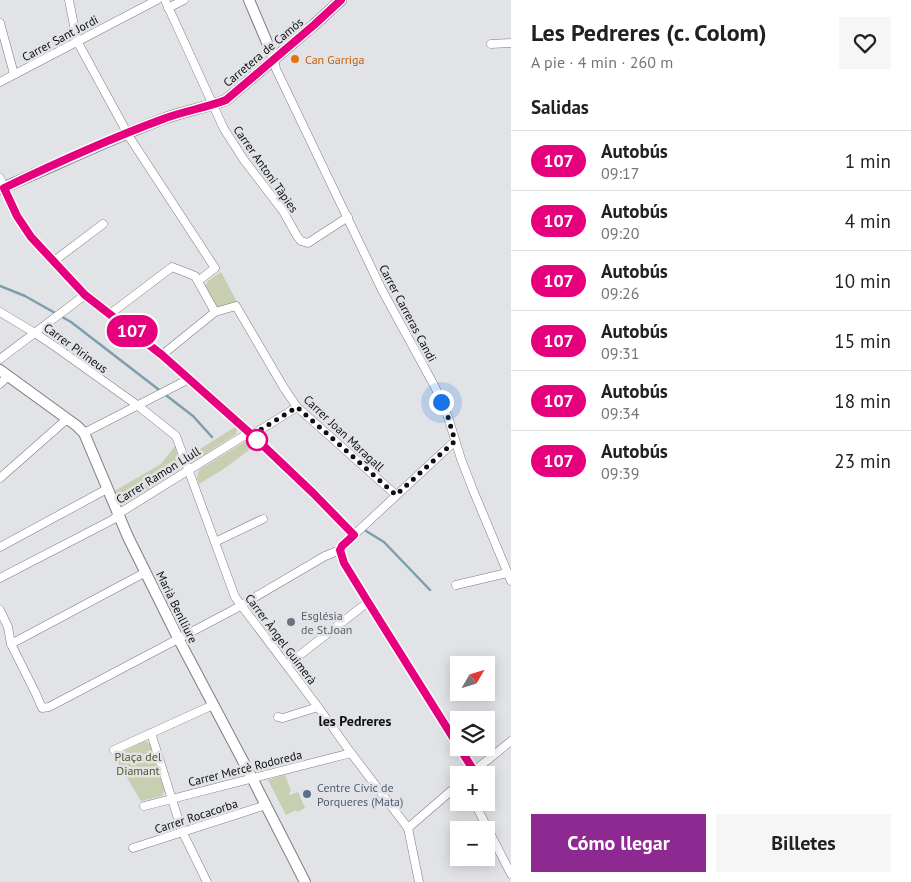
<!DOCTYPE html>
<html lang="es">
<head>
<meta charset="utf-8">
<style>
  body { margin:0; font-family:"PT Sans",sans-serif; background:#f6f6f6; color:#202124; height:100vh; display:flex; flex-direction:column; font-size:19px; white-space:nowrap }
  * { box-sizing:border-box; margin:0 }
  p { font-size:16px; color:#757577 }
  .icon { flex:none; width:28px; height:28px; fill:none; stroke:currentColor; stroke-width:2; stroke-linecap:round; stroke-linejoin:round }
  .map { position:relative; flex:1; overflow:hidden }
  .side { display:flex; flex-direction:column; background:#fff; width:400px }
  .side>* { flex:none }
  .badge { padding:0 10px; border-radius:16px; font-size:18px; line-height:32px }
  .needle { width:32px; rotate:51deg }
  .controls { position:absolute; left:450px; top:656px; display:grid; gap:10px }
  .controls a { display:grid; place-items:center; width:45px; height:45px; border-radius:0px; background:#fff; box-shadow:0 2px 12px #0003; font-size:25px }
  .you { position:absolute; width:25px; height:25px; margin:-12px; border:4px solid #fff; border-radius:50%; background:#1a73e8; box-shadow:0 0 0 8px #1a73e833 }
  .map>.badge { position:absolute; translate:-50% -50%; box-shadow:0 0 0 2px #fff }
  h2 { padding:0 20px; font-size:19px; line-height:45px }
  .round { display:grid; place-items:center; flex:none; width:52px; height:52px; border-radius:0px; background:#f6f6f6 }
  .summary { display:flex; align-items:center; justify-content:space-between; height:85px; padding:0 20px }
  h1 { font-size:24px; font-weight:600; line-height:38px }
  .primary-button { display:flex; gap:10px; margin-top:auto; padding:10px 20px }
  .primary-button a { flex:1; height:58px; border-radius:0px; background:#8d2990; color:#fff; font-size:20px; font-weight:600; line-height:58px; text-align:center }
  .primary-button a+a { background:#f6f6f6; color:#202124 }
  ul { padding:0; list-style:none }
  li { display:flex; align-items:center; gap:15px; height:60px; padding:0 20px; border-top:1px solid #e0e0e0 }
  li div { flex:1 }
  li b { display:block; font-size:19px }
  li em { font-style:normal }
  li .badge { min-width:55px; font-weight:700; text-align:center }
  main { display:flex; flex:1; min-height:0 }
  .map>svg:first-child { display:block }
</style>
</head>
<body>
<main>
<div class="map">
<svg width="511" height="882" viewBox="0 0 511 882">
  <rect width="100%" height="100%" fill="#e1e3e7"/>
  <!-- green -->
  <g fill="#c8ceb0">
    <path d="M221,272L237,302L219,307L214,305L205,286L208,281Z"/>
    <path d="M235,427L237,429L236,434L196,460L190,458L189,456Z"/>
    <path d="M244,442H247L251,447L248,451L222,470L199,484L197,478L199,470Z"/>
    <path d="M175,446L180,466L177,471L124,504L118,502L113,492L161,464Z"/>
    <path d="M145,741L150,744L165,791L162,796L141,801L114,756Z"/>
    <path d="M285,775L291,791L289,792L290,795L298,792L305,808L297,812L296,810L286,815L268,780Z"/>
  </g>
  <g fill="none" stroke-linecap="round" stroke-linejoin="round">
    <!-- stream -->
    <g stroke="#7c9fad" stroke-width="2.5">
      <path d="M0,286L25,296L71,322L193,416L212,437"/>
      <path d="M366,531L384,542L430,590"/>
    </g>
    <!-- minor casing -->
    <g stroke="#7b7d81" stroke-width="9">
      <g id="minor">
        <path d="M69,0L77,41L130,138L215,268L198,281"/>
        <path d="M165,0L224,129L244,160L283,211L297,236L301,241L308,243L348,217"/>
        <path d="M168,8L184,0"/>
        <path d="M0,23L14,74"/>
        <path d="M491,44L511,43"/>
        <path d="M274,59L276,69L382,290L435,387L448,417L461,459L473,490L511,581"/>
        <path d="M0,82L157,0"/>
        <path d="M0,178L17,216L31,237L85,295L162,355L252,435L313,493L354,535"/>
        <path d="M54,261L103,224"/>
        <path d="M0,312L35,333L60,350L137,405L176,436L235,597L318,707L351,753L408,828L419,882"/>
        <path d="M110,314L172,267L195,276L215,312"/>
        <path d="M162,355L215,312L236,306L284,388L297,407L396,495"/>
        <path d="M0,359L85,295"/>
        <path d="M0,384L8,376"/>
        <path d="M84,433L189,379"/>
        <path d="M0,478L67,419"/>
        <path d="M215,542L263,519"/>
        <path d="M0,547L107,489"/>
        <path d="M340,550L344,563L368,602L459,747"/>
        <path d="M0,578L114,519L118,514L242,437L252,435L297,407"/>
        <path d="M456,585L507,573"/>
        <path d="M0,610L8,627L11,644L36,694L42,708L49,707L233,610L325,556L340,550L342,546L455,441"/>
        <path d="M11,644L146,572"/>
        <path d="M287,665L368,602"/>
        <path d="M278,717L283,718L318,707"/>
        <path d="M151,733L182,831L207,882"/>
        <path d="M459,748L474,771"/>
        <path d="M114,750L213,705"/>
        <path d="M469,775L511,741"/>
        <path d="M474,802L511,874"/>
        <path d="M144,806L351,753"/>
        <path d="M408,828L459,784"/>
        <path d="M133,848L266,805"/>
      </g>
    </g>
    <!-- tertiary casing -->
    <g stroke="#7b7d81" stroke-width="12">
      <g id="tertiary">
        <path d="M249,0L274,59"/>
        <path d="M0,189C54,166 108,140 163,119C184,111 205,108 226,100L314,25L341,0"/>
        <path d="M0,370L77,426L84,433L128,537L178,638L252,778L305,882"/>
      </g>
    </g>
    <!-- minor -->
    <use href="#minor" stroke="#fff" stroke-width="8"/>
    <!-- tertiary -->
    <use href="#tertiary" stroke="#fff" stroke-width="10"/>
  </g>
  <g fill="none" stroke-linecap="round" stroke-linejoin="round">
    <!-- line casing -->
    <g stroke="#fff" stroke-width="11">
      <path id="line" d="M341,0L314,25L226,100C205,108 184,111 163,119C109,139 56,163 4,188L17,216L31,237L85,295L162,355L252,435L313,493L354,535L342,546L340,550L344,563L368,602L474,771L469,775"/>
    </g>
    <!-- line -->
    <use href="#line" stroke="#e6007e" stroke-width="8"/>
    <!-- walk -->
    <path stroke="#0e0f10" stroke-width="5" stroke-dasharray="0 9" d="M257,440L252,435L297,407L396,495L455,441L448,417L441,402"/>
  </g>
  <!-- markers -->
  <circle fill="#e8710a" stroke="#e1e3e7" stroke-width="2" cx="295" cy="59" r="5"/>
  <circle fill="#fff" stroke="#e6007e" stroke-width="2.5" cx="257" cy="440" r="10"/>
  <circle fill="#6b7280" stroke="#e1e3e7" stroke-width="2" cx="291" cy="622" r="5"/>
  <circle fill="#5c6f8a" stroke="#e1e3e7" stroke-width="2" cx="307" cy="794" r="5"/>
  <g text-anchor="middle" dominant-baseline="central" stroke-width="5" stroke-linejoin="round" paint-order="stroke">
    <!-- street labels -->
    <g font-size="12" fill="#0e0f10" stroke="#e1e3e7">
      <text transform="translate(60 38) rotate(-28)">Carrer Sant Jordi</text>
      <text transform="translate(263 52) rotate(-40)">Carretera de Camós</text>
      <text transform="translate(266 169) rotate(55)">Carrer Antoni Tàpies</text>
      <text transform="translate(408 313) rotate(62)">Carrer Carreras Candi</text>
      <text transform="translate(76 348) rotate(36)">Carrer Pirineus</text>
      <text transform="translate(344 433) rotate(43)">Carrer Joan Maragall</text>
      <text transform="translate(158 475) rotate(-32)">Carrer Ramon Llull</text>
      <text transform="translate(177 607) rotate(64)">Marià Benlliure</text>
      <text transform="translate(281 639) rotate(53)">Carrer Àngel Guimerà</text>
      <text transform="translate(245 768) rotate(-14)">Carrer Mercè Rodoreda</text>
      <text transform="translate(196 816) rotate(-18)">Carrer Rocacorba</text>
    </g>
    <!-- food labels -->
    <g font-size="12" fill="#c56008" stroke="#e1e3e7" text-anchor="start">
      <text x="305" y="59">Can Garriga</text>
    </g>
    <!-- worship labels -->
    <g font-size="12" fill="#5b616d" stroke="#e1e3e7" text-anchor="start">
      <text x="301" y="615">Església<tspan x="301" dy="14">de St.Joan</tspan></text>
    </g>
    <!-- park labels -->
    <g font-size="12" fill="#515926" stroke="#e1e3e7">
      <text x="138" y="756">Plaça del<tspan x="138" dy="14">Diamant</tspan></text>
    </g>
    <!-- service labels -->
    <g font-size="12" fill="#4e5e75" stroke="#e1e3e7" text-anchor="start">
      <text x="317" y="787">Centre Cívic de<tspan x="317" dy="14">Porqueres (Mata)</tspan></text>
    </g>
    <!-- neighbourhood labels -->
    <g font-size="14" font-weight="bold" fill="#0e0f10" stroke="#e1e3e7">
      <text x="355" y="721">les Pedreres</text>
    </g>
  </g>
</svg>
<div class="controls">
<a><svg class="needle" viewBox="-14 -14 28 28"><path d="M0-13l5 13h-10z" fill="#e53935"/><path d="M0 13l5-13h-10z" fill="#757577"/></svg></a>
<a><svg class="icon" aria-label="layers" viewBox="0 0 24 24"><path d="M12 4l9 5-9 5-9-5zM3 14l9 5 9-5"/></svg></a>
<a>+</a>
<a>−</a>
</div>
<div class="you" style="left:441px;top:402px"></div>
<b class="badge" style="left:132px;top:331px;background:#e6007e;color:#fff">107</b>
</div>
<section class="side">
<div class="summary"><div><h1>Les Pedreres (c. Colom)</h1><p>A pie · 4 min · 260 m</p></div><a class="round"><svg class="icon" aria-label="heart" viewBox="0 0 24 24"><path d="M12 20l-8-8c-3-5 5-10 8-4 3-6 11-1 8 4z"/></svg></a></div>
<h2>Salidas</h2>
<ul>
<li><span class="badge" style="background:#e6007e;color:#fff">107</span><div><b>Autobús</b><p>09:17</p></div><em>1 min</em></li>
<li><span class="badge" style="background:#e6007e;color:#fff">107</span><div><b>Autobús</b><p>09:20</p></div><em>4 min</em></li>
<li><span class="badge" style="background:#e6007e;color:#fff">107</span><div><b>Autobús</b><p>09:26</p></div><em>10 min</em></li>
<li><span class="badge" style="background:#e6007e;color:#fff">107</span><div><b>Autobús</b><p>09:31</p></div><em>15 min</em></li>
<li><span class="badge" style="background:#e6007e;color:#fff">107</span><div><b>Autobús</b><p>09:34</p></div><em>18 min</em></li>
<li><span class="badge" style="background:#e6007e;color:#fff">107</span><div><b>Autobús</b><p>09:39</p></div><em>23 min</em></li>
</ul>
<div class="primary-button"><a>Cómo llegar</a><a>Billetes</a></div>
</section>
</main>
</body>
</html>
